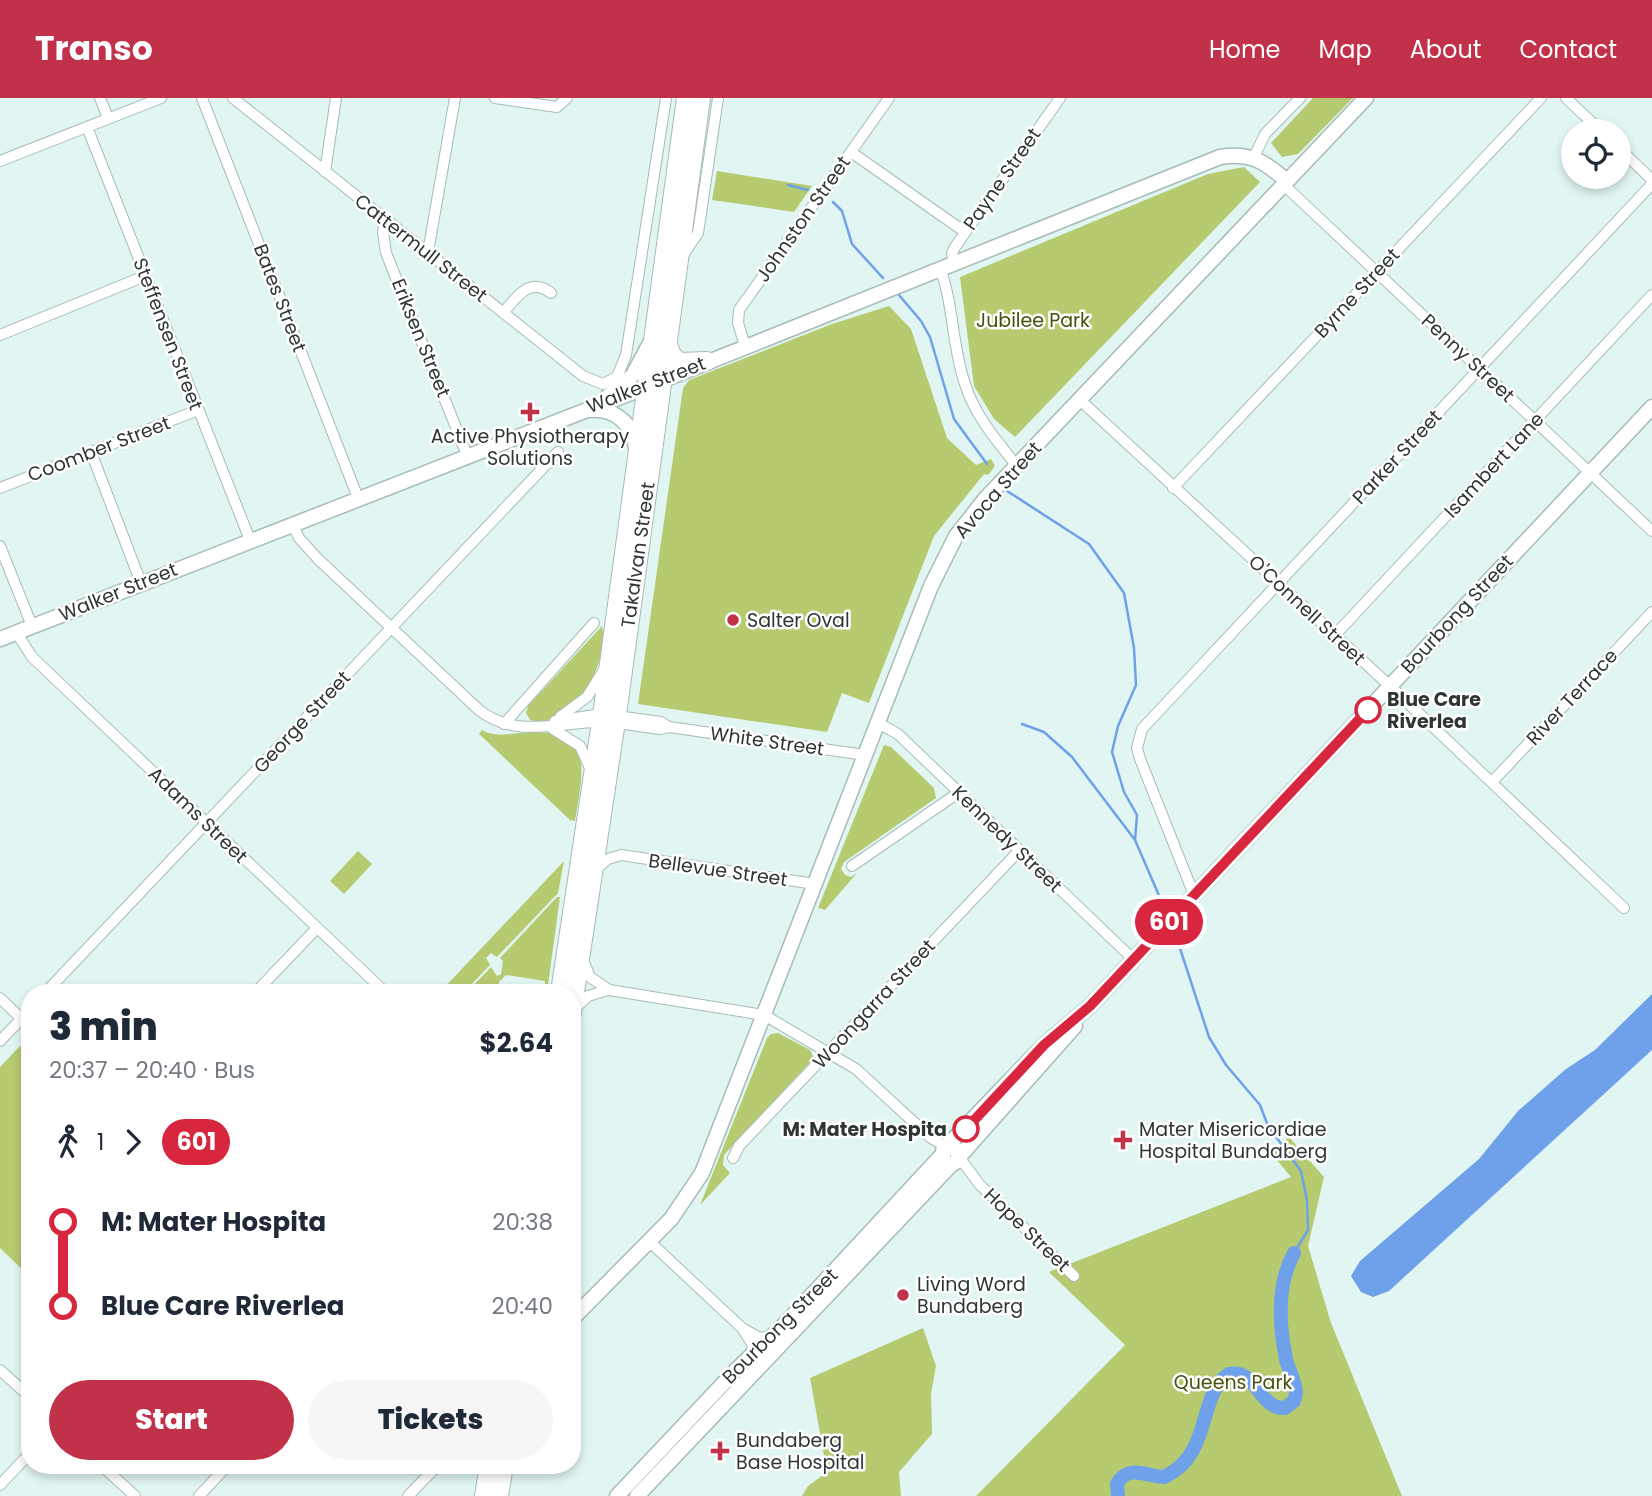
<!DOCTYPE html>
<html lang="en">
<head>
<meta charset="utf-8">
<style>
  body { margin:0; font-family:Poppins,sans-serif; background:#f6f6f7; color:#1f2937; height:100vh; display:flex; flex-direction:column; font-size:26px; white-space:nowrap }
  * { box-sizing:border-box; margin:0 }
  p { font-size:23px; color:#747a83 }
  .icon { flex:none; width:38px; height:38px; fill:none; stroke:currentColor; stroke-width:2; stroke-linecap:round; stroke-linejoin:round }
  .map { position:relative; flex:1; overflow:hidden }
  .sheet { position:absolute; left:21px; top:886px; width:560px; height:490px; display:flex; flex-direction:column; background:#fff; border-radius:28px; box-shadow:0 4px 10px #0003 }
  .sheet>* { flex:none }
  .badge { padding:0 14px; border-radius:23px; font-size:24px; line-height:46px }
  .tools { position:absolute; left:1561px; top:21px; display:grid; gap:14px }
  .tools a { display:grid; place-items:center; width:70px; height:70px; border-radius:50%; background:#fff; box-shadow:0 4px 10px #0003; font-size:35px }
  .map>.badge { position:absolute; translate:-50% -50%; box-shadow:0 0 0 4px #fff }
  .legs { display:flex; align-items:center; gap:10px; height:77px; padding:0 28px; font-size:23px }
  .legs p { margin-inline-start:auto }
  .head { display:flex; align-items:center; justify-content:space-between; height:119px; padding:0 28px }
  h1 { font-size:38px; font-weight:800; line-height:52px }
  .action { display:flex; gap:14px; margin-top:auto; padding:14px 28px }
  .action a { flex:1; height:80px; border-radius:42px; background:#c1314a; color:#fff; font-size:28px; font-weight:800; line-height:80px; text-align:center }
  .action a+a { background:#f6f6f7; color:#1f2937 }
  ul { padding:0 28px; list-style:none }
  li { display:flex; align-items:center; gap:24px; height:84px; font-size:26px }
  li i { display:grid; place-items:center; width:10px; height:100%; margin:0 9px; background:currentColor }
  li i::after { content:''; width:18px; height:18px; margin:-9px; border:5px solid; border-radius:50%; background:#fff }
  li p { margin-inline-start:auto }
  li:first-child i { background:linear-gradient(#0000 50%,currentColor 0) }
  li:last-child i { background:linear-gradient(currentColor 50%,#0000 0) }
  header { display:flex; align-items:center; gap:42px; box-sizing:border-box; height:98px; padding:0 35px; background:#c1314a; color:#fff }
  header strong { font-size:33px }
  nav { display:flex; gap:38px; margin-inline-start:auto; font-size:24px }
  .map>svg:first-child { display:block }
</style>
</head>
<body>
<header>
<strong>Transo</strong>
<nav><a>Home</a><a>Map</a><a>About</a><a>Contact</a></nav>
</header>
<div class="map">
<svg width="1652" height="1398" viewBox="0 0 1652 1398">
  <rect width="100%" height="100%" fill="#e1f6f3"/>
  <!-- green -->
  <g fill="#b6ca70">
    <path d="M1313,0H1353L1298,56L1282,59L1271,45Z"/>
    <path d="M1244,69L1260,84L1015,339L994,321L974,288L960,179L1208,76Z"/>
    <path d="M717,73L812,88L794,114L712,102Z"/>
    <path d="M889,208L911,231L947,340L976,367L991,361L995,368L988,377L984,376L934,438L869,605L842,595L827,634L638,606L683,290L689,282L832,226Z"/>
    <path d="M602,528C610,564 573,634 530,622L526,615L528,608Z"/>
    <path d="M482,632C493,639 507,636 520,635C595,628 584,668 575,723L570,722L479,636Z"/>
    <path d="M884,647L891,649L934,690L936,700L844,764L841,771L845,777L851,779L857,775L825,812L818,810Z"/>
    <path d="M358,753L372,766L344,796L330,783Z"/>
    <path d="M564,763L558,795L497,859L491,855L486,860L490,867L464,894H440Z"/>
    <path d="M557,799H560L547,894H544L545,883L506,877L499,884L497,894H467L491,869L497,878L501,876L503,863L500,860Z"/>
    <path d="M778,935L810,952L814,960L724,1057L723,1067L730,1075L700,1107L767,940L771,936Z"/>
    <path d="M20,948L30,953V1214L25,1197L28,1177L0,1150V969Z"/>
    <path d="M1289,1039L1324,1079L1308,1148L1331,1225L1402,1398H976L1125,1247L1049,1174L1291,1079L1272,1056Z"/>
    <path d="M923,1230L936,1268L931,1296L932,1336L899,1374L901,1398H802L808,1388L827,1374L810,1280Z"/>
  </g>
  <!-- water -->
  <path fill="#6ea1e9" d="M1652,896V952L1389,1193L1373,1199L1361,1194L1351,1178L1360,1163L1479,1061L1518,1013L1566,971L1595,952Z"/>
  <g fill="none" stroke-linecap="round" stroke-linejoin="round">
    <!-- stream -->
    <g stroke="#6ea1e9" stroke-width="2.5">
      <path d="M788,87L808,92"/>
      <path d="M833,104L842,113L852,146L883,180"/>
      <path d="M899,197L921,223L930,239L954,321L987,366"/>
      <path d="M1007,393L1089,446L1124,495L1134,550L1136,587L1118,628L1112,654L1124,694L1137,717L1135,742L1167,816"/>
      <path d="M1022,626L1044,634L1072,659L1135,742"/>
      <path d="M1173,829L1209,939L1226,967L1260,1007L1268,1028L1301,1073L1307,1102L1308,1132L1294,1155"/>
    </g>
    <!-- river -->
    <path stroke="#6ea1e9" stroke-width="14" d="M1118,1398L1117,1386C1128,1365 1148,1379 1164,1379C1213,1357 1197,1296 1229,1276C1257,1270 1259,1312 1285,1310L1294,1303C1300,1290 1289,1275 1286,1261C1279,1227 1277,1186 1294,1155"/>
    <!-- street casing -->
    <g stroke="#a7bbb8" stroke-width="12">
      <g id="street">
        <path d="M100,0L108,20"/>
        <path d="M202,0L358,400"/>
        <path d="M233,0L583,278L603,286L617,279L626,257L666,0"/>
        <path d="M495,0L557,9L567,0"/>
        <path d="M1566,0L1601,33"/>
        <path d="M87,29L250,442"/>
        <path d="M1619,50L1652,82"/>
        <path d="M851,54L965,134"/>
        <path d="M1254,59L1265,36L1300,0"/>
        <path d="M0,63L161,0"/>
        <path d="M325,74L336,0"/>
        <path d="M1284,87L1652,433"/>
        <path d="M385,122L383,134L386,155L467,357"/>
        <path d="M428,154L455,0"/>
        <path d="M681,160L698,135L718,0"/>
        <path d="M954,165L952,155L955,149L1060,0"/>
        <path d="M940,170C954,208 952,249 965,286C975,318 997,343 1017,368"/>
        <path d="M503,215C516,200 529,178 551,195"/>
        <path d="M0,237L145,178"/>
        <path d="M745,248L738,225L739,212L889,0"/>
        <path d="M1080,302L1390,588L1624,810"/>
        <path d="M91,354L141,485"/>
        <path d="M0,390L198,312"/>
        <path d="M1173,390L1541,0"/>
        <path d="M292,425L299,440L318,461L479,612C516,641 558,624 600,624C620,624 641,629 660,631L669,629L865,657"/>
        <path d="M0,448L32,528"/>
        <path d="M16,534L32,559L385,894"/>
        <path d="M1335,537L1652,197"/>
        <path d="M560,619L587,599L604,572"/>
        <path d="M555,623L602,616L661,624L669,629"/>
        <path d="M878,625L898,636L1134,862"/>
        <path d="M504,626L594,525"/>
        <path d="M553,631L580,648L591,672"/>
        <path d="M1492,684L1652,514"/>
        <path d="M852,768L958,695"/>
        <path d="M595,772L608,761L621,757L815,786"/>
        <path d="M1194,797L1140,661L1137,650L1142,631L1652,86"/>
        <path d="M584,864L590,879L609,892L764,917L856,971L931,1040L947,1049"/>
        <path d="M46,894L558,354"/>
        <path d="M256,894L317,830"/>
        <path d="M0,900L30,929"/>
        <path d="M574,911L588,898L608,892"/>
        <path d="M0,943L30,912"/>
        <path d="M959,1059L980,1087L1074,1178"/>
        <path d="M733,1060L739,1048L1019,753"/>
        <path d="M650,1144L742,1230"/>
        <path d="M751,1258L753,1247L742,1230L760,1240L772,1238"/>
        <path d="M0,1272L30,1299"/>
        <path d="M101,1367L135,1398"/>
        <path d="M0,1387L30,1355"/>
        <path d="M199,1398L228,1367"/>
        <path d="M408,1398L438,1367"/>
      </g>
    </g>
    <!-- secondary casing -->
    <g stroke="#a7bbb8" stroke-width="17">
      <g id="secondary">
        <path d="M608,298L633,277L649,247"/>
        <path d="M591,312C615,310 634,327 636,350"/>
        <path d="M0,541L646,289L1220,59C1251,54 1265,64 1287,83"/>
        <path d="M948,1049L956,1051L959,1056L956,1064L951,1067L943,1064V1052L1044,947L1090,908L1652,309"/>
        <path d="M959,1059L1075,928"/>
        <path d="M572,1221L671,1121L702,1075L931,488L956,438L985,401L1366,0"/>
        <path d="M617,1398L737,1271L784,1227L941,1058"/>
        <path d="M637,1398L951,1067"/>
      </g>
    </g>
    <!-- highway casing -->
    <g stroke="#a7bbb8" stroke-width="20">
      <g id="highway">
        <path d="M667,244L672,257L679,264L707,263"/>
        <path d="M560,894L601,624L686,0"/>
        <path d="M572,914L617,617L701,0"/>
        <path d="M484,1398L489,1367"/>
        <path d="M499,1398L504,1367"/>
      </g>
    </g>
    <!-- street -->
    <use href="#street" stroke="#fff" stroke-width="10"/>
    <!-- secondary -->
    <use href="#secondary" stroke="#fff" stroke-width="14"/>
    <!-- highway -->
    <use href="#highway" stroke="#fff" stroke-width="18"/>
  </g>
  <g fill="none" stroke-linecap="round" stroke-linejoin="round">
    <!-- line-1 casing -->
    <g stroke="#fff" stroke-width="16">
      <path id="line-1" d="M966,1031L1044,947L1090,908L1368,612"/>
    </g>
    <!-- line-1 -->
    <use href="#line-1" stroke="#d7263d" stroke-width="10"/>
  </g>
  <!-- markers -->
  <g fill="#c1314a" stroke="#fff" stroke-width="2.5">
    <path d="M526.5 303.5h7v7h7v7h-7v7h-7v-7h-7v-7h7z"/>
    <circle cx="733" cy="522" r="7"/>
    <path d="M1119.5 1031.5h7v7h7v7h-7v7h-7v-7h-7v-7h7z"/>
    <circle cx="903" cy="1197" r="7"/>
    <path d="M716.5 1342.5h7v7h7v7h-7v7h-7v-7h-7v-7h7z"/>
  </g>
  <g fill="#fff" stroke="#d7263d" stroke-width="3.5">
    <circle cx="1368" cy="612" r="12"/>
    <circle cx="966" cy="1031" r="12"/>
  </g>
  <g text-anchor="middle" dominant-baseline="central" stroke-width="5" stroke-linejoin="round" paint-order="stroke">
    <!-- street labels -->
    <g font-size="19" fill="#2e3635" stroke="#fff">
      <text transform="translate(1002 81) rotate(-55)">Payne Street</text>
      <text transform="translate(803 121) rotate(-55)">Johnston Street</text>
      <text transform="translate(421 150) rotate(38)">Cattermull Street</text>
      <text transform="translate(1357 195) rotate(-47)">Byrne Street</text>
      <text transform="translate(280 200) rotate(69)">Bates Street</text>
      <text transform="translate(168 236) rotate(69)">Steffensen Street</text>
      <text transform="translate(421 240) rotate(68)">Eriksen Street</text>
      <text transform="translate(1468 260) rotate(43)">Penny Street</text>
      <text transform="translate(646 287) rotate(-21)">Walker Street</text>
      <text transform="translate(99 351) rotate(-21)">Coomber Street</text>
      <text transform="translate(1397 359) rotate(-47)">Parker Street</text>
      <text transform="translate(1494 367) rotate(-47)">Isambert Lane</text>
      <text transform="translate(998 392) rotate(-49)">Avoca Street</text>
      <text transform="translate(638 457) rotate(-82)">Takalvan Street</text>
      <text transform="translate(118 494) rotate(-22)">Walker Street</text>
      <text transform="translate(1307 512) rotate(43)">O'Connell Street</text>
      <text transform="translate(1457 516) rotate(-47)">Bourbong Street</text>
      <text transform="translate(1572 599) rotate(-47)">River Terrace</text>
      <text transform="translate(302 624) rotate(-47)">George Street</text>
      <text transform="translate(767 643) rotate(8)">White Street</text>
      <text transform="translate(198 717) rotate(44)">Adams Street</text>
      <text transform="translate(1007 741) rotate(44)">Kennedy Street</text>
      <text transform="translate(718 772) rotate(8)">Bellevue Street</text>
      <text transform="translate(874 906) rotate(-47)">Woongarra Street</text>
      <text transform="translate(1027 1132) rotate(44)">Hope Street</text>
      <text transform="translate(780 1228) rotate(-45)">Bourbong Street</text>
    </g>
    <!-- park labels -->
    <g font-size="19" fill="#46520d" stroke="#fff">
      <text x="1033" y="222">Jubilee Park</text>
      <text x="1233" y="1284">Queens Park</text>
    </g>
    <!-- poi labels -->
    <g font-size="19" fill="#2e3635" stroke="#fff" text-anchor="start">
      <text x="530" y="338" text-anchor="middle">Active Physiotherapy<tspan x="530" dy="22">Solutions</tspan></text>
      <text x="747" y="522">Salter Oval</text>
      <text x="1139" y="1031">Mater Misericordiae<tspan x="1139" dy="22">Hospital Bundaberg</tspan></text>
      <text x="917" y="1186">Living Word<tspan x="917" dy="22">Bundaberg</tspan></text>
      <text x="736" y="1342">Bundaberg<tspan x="736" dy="22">Base Hospital</tspan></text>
    </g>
    <!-- stop labels -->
    <g font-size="19" font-weight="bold" fill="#2e3635" stroke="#fff" text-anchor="start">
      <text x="1387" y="601">Blue Care<tspan x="1387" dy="22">Riverlea</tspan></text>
      <text x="947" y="1031" text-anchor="end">M: Mater Hospita</text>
    </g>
  </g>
</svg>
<div class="tools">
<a><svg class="icon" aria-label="locate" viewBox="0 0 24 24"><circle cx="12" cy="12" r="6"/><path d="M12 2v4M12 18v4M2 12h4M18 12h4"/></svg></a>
</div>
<b class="badge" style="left:1169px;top:824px;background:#d7263d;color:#fff">601</b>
<section class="sheet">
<div class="head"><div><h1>3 min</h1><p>20:37 – 20:40 · Bus</p></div><b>$2.64</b></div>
<div class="legs"><svg class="icon" aria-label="walk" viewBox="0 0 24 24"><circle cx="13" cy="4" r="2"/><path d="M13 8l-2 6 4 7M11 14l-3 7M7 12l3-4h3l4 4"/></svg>1<svg class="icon" aria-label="forward" viewBox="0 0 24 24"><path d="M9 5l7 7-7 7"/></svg><b class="badge" style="background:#d7263d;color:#fff">601</b></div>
<ul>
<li><i style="color:#d7263d"></i><b>M: Mater Hospita</b><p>20:38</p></li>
<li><i style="color:#d7263d"></i><b>Blue Care Riverlea</b><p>20:40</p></li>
</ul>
<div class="action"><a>Start</a><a>Tickets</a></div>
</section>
</div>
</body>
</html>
